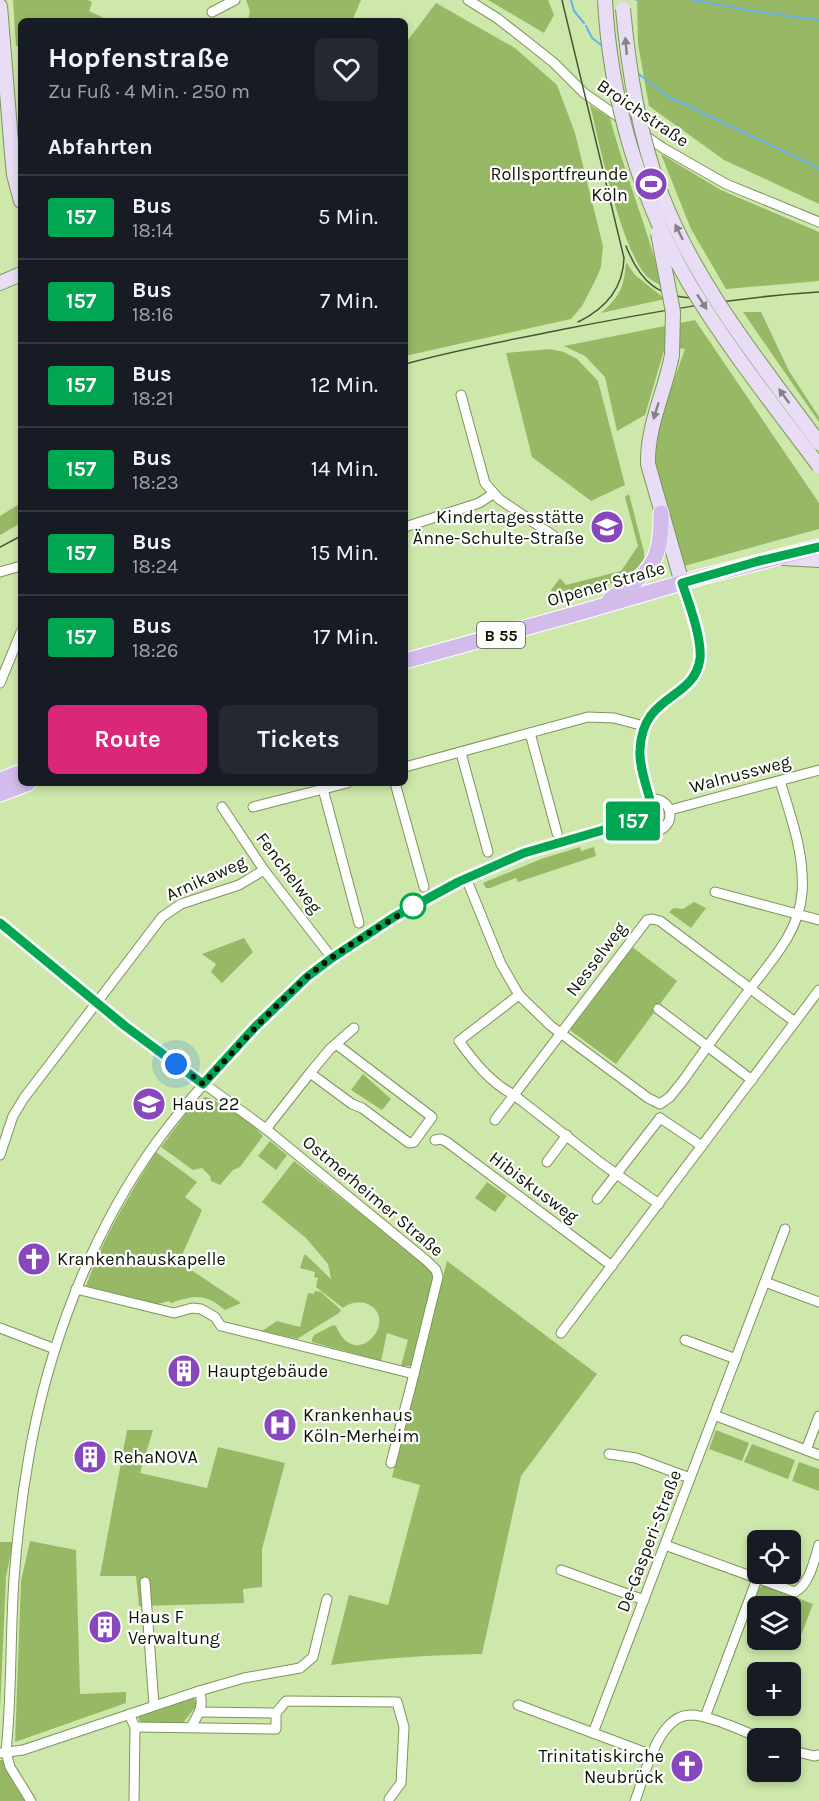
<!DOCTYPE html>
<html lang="de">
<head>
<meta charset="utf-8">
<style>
  body { margin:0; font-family:Karla,sans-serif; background:#242831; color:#f1f3f6; height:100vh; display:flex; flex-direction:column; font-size:22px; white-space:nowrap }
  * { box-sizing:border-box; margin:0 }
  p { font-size:20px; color:#9ea1a6 }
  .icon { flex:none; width:33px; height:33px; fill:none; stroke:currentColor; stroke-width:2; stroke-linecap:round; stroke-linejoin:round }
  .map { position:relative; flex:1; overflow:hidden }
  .sheet { position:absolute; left:18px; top:18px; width:390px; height:768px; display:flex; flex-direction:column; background:#171b24; border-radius:9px; box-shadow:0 3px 9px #0003 }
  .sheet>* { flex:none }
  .badge { padding:0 12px; border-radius:4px; font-size:21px; line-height:39px }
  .tools { position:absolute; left:747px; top:1530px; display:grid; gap:12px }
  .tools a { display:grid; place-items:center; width:54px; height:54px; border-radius:9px; background:#171b24; box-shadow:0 3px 9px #0003; font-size:30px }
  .you { position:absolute; width:30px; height:30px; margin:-15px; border:4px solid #fff; border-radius:50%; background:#1a73e8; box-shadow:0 0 0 9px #1a73e833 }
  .map>.badge { position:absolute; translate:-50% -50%; box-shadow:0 0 0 3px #fff }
  h2 { padding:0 30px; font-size:22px; line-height:54px }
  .round { display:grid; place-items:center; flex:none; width:63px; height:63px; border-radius:9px; background:#242831 }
  .summary { display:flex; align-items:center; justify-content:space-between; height:102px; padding:0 30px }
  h1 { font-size:28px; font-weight:700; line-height:45px }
  .action { display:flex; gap:12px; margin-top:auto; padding:12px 30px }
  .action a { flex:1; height:69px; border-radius:9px; background:#db2777; color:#fff; font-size:24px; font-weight:700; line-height:69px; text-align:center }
  .action a+a { background:#242831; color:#f1f3f6 }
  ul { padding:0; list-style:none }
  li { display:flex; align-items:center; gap:18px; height:84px; padding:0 30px; border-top:2px solid #363941 }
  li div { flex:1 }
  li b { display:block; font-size:22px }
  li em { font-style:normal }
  li .badge { min-width:66px; font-weight:700; text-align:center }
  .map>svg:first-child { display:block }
</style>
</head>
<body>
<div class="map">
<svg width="819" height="1801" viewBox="0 0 819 1801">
  <rect width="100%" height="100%" fill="#cee8ab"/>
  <!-- green -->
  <g fill="#97b965">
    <path d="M13,0H88L92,2L89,11L106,19L107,21H85L86,18L84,21H21V47L16,46Z"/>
    <path d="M246,0H361L352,21H248L250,11Z"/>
    <path d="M488,0H548L554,15L544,33Z"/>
    <path d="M637,0H819V204L724,160L649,106L638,44Z"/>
    <path d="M436,3L515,48L557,85L575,133L603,246L601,267L596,279L582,306L571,319L405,356V38L408,40Z"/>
    <path d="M590,105L610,118C625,175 648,229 662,286C659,284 654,282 650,279C623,259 599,142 590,105Z"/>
    <path d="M661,154L721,190L819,232V281L726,289L691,229Z"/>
    <path d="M626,262L635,275L665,299L601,313C620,296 624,288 626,262Z"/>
    <path d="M743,312H761L789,371L819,417V422Z"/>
    <path d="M695,320L819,503V529L684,566L653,458L655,434L685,349L665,347L645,415L617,431L605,377L585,356L564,346Z"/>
    <path d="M550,349L564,352L577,359L598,381L625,485L591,501L532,457L506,353Z"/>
    <path d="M629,494L644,552V558L637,569L595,592L555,603L551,590L560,578L566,585L621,571L638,546L625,497Z"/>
    <path d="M21,503V523L0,535V516Z"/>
    <path d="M580,847L581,851L594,847L596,856L518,882L516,878L490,888H486L483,883L541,859Z"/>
    <path d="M694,902L706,908L691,928L669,912L674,908L683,909Z"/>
    <path d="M244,938L253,952L222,983L211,972L216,964L202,954Z"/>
    <path d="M631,946L677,981L616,1064L571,1031V1028Z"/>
    <path d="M363,1074L391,1099L382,1110L351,1090Z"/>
    <path d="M205,1097C218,1099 255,1125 263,1136L240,1167L233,1170L220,1185L211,1181L210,1176L202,1168L193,1170L161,1147L194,1103Z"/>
    <path d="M270,1141L287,1155L276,1170L258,1156Z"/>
    <path d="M156,1152L197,1182L185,1197L202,1210L179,1262L241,1303L225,1310C205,1293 195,1295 171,1303L169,1301L158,1304L86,1286C104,1236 128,1197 156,1152Z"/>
    <path d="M294,1161L380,1229L381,1228L432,1272L433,1280L411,1366H401L408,1340L387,1333L381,1361L312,1342V1339L314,1335L333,1325L336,1326C356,1375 403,1316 365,1303C357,1301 349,1303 343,1308L316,1287L318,1278L314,1277L315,1272L300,1268L304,1255H306L331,1279L328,1264L306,1238L262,1202Z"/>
    <path d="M487,1182L507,1196L495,1212L475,1198Z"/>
    <path d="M447,1261L597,1374L521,1476L482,1654C431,1655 382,1658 331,1665L349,1595L388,1605L420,1485L392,1477Z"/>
    <path d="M315,1291L321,1292L341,1310L339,1313L297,1339L262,1331L277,1321L300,1327L308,1293L314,1294Z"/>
    <path d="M127,1430H153L140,1473L207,1488L218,1447L285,1463L262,1549V1587L243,1589L244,1603L139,1606L136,1576H100Z"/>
    <path d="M716,1430L749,1443L742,1461L709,1449Z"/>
    <path d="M752,1444L795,1460L788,1479L744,1462Z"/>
    <path d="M799,1462L819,1469V1491L792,1481Z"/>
    <path d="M30,1541L76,1550L80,1694L126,1692V1703L15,1742L21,1581Z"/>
    <path d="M0,1542H13L6,1577L0,1710Z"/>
    <path d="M767,1586L813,1604L800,1638L791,1634L790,1606H758L757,1622L746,1618L756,1592L761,1587Z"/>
    <path d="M194,1698L197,1705L183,1723H143L139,1720L138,1715Z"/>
    <path d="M0,1760H3L28,1801H0Z"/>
  </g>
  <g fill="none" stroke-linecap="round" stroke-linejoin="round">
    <!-- stream -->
    <g stroke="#68b0ef" stroke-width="2">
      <path d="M571,0L574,11L584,23"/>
      <path d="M636,0H637"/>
      <path d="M693,0L766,13L819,20"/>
      <path d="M586,26L592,38L604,47"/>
      <path d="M636,72L666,95"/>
      <path d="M667,96L819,168"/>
    </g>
    <!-- street casing -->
    <g stroke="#7d955b" stroke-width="11">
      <g id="street">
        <path d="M468,0L497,18L529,43L554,63L584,93L663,148L726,184L819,222"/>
        <path d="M212,12L235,0"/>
        <path d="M461,395L485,483L499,499L554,536"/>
        <path d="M405,527L479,503L493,494"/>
        <path d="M0,572L21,566"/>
        <path d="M0,683L21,632"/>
        <path d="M530,733L557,833"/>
        <path d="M461,753L488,852"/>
        <path d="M405,767L588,717L614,718L644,726"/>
        <path d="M395,783L424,887"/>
        <path d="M323,789L359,923"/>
        <circle cx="654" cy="815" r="16"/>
        <path d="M649,800C646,784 639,766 640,750C642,693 694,701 700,659C702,638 689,603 682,583"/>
        <path d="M222,807L264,870L332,958"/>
        <path d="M253,807L347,783"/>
        <path d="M670,810L819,770"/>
        <path d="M466,878L501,964L519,995L551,1026L648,1098L660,1104L670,1097L685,1078C705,1049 726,1021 747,993C770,962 799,933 802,893C805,855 791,817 780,781"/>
        <path d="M715,892L819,920"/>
        <path d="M0,923L125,1026L266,1129L427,1261L436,1270L438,1277L414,1374L221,1326L215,1317L201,1309L192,1308L174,1313L76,1289"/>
        <path d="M519,995L459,1041C474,1062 491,1083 514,1095L601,1163L659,1204"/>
        <path d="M658,1009L752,1080"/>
        <path d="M310,1073L330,1049L354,1028"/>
        <path d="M660,1118L702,1146"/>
        <path d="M495,1120L647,920L652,919L660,921L795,1022L819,990"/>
        <path d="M266,1129L310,1073L352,1104L362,1108L409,1143L414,1142L432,1117L336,1044"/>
        <path d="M435,1140L441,1139L447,1142L612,1266"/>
        <path d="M0,1155L13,1116L24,1098L162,917L181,904L239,885L264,870"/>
        <path d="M547,1162L567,1135"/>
        <path d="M597,1199L660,1118"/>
        <path d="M765,1282L819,1302"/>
        <path d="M0,1328L55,1349"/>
        <path d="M561,1333L795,1022"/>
        <path d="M685,1340L736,1359"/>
        <path d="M714,1415L819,1455"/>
        <path d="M806,1450L819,1416"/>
        <path d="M609,1454L636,1458L690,1478"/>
        <path d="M391,1463L414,1374"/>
        <path d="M665,1545L795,1592C810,1584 814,1560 819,1545"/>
        <path d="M561,1570L644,1600"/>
        <path d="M145,1582L154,1705"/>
        <path d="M518,1705L652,1755"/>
        <path d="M201,1712L276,1713L286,1701L397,1702L404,1727L401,1783L389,1799"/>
        <path d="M129,1714L135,1727L134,1801"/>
        <path d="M705,1717L757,1579"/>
        <path d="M135,1727L276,1729V1713"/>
        <path d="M191,1727C198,1715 205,1705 199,1691"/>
        <path d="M593,1733L785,1229"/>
        <path d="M790,1750L814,1756L819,1755"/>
        <path d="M0,1753L23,1750L199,1691L244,1678L300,1668L313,1657L327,1599"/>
        <path d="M31,1801L10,1767L6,1752C12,1695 10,1637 14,1579C17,1538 22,1496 29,1456C48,1347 91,1233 156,1143C179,1111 205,1082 232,1053C262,1020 293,985 330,959C380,923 435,892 491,866C538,845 589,834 638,820"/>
        <path d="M635,1801C645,1776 657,1716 690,1715C710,1715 742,1731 761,1738"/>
      </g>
    </g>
    <!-- secondary casing -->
    <g stroke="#7d955b" stroke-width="16">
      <g id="secondary">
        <path d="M0,6L12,154L14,175L21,201"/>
        <path d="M0,283L21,274"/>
        <path d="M672,355C665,392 647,426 648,464L682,583"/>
        <path d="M783,558L819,560"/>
      </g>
    </g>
    <!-- primary casing -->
    <g stroke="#fff" stroke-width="17">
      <g id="primary">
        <path d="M610,599C651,571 661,565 661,513"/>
        <path d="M405,661L582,612L705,576L819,547"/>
        <path d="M0,780L21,772"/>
        <path d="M0,794L29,783"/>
      </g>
    </g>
    <!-- street -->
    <use href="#street" stroke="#fff" stroke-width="9"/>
    <!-- secondary -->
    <use href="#secondary" stroke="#e9ddf5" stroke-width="14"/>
    <!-- primary -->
    <use href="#primary" stroke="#d3bbeb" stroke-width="15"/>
    <!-- tram -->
    <g stroke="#485535" stroke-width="1.5">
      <path d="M562,0L624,258C623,289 605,309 578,322"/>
      <path d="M626,246C640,282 659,299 700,298"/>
      <path d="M405,364C459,349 515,339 570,328C653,312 735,297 819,292"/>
      <path d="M0,547L21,536"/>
    </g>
    <!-- secondary-bridge casing -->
    <g stroke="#7d955b" stroke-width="16" stroke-linecap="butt">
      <g id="secondary-bridge">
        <path d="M605,0C610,99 640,200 690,285C728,348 775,407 819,466"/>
        <path d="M623,9C629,73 639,135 662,196C698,288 762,365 819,443"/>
        <path d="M658,233L673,312L672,355"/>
      </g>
    </g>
    <!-- secondary-bridge -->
    <use href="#secondary-bridge" stroke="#e9ddf5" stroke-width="14"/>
  </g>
  <!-- one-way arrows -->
  <defs><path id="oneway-solid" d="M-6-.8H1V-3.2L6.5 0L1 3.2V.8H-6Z" transform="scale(1.5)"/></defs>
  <g fill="#868387">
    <use href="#oneway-solid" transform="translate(626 46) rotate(-95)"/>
    <use href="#oneway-solid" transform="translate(679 232) rotate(-116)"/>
    <use href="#oneway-solid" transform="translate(702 302) rotate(57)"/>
    <use href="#oneway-solid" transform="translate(784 396) rotate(-126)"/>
    <use href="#oneway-solid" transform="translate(656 411) rotate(107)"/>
  </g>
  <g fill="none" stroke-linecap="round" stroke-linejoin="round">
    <!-- line casing -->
    <g stroke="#fff" stroke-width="14">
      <path id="line" d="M0,923L125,1026L203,1084L255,1027L307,977L332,958L394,917L458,882L524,853L638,820L640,807L650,800C646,784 639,766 640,750C642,693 694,701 700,659C702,638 689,603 682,583L759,561L819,547"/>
    </g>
    <!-- line -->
    <use href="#line" stroke="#00a651" stroke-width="9"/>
    <!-- walk -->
    <path stroke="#0d1501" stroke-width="6" stroke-dasharray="0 10.8" d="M176,1064L203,1084C237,1048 269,1011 306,978C338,950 377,929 413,906"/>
  </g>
  <!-- icons -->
  <defs>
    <g id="stadium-disc" transform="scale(1.725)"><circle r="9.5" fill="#8847bc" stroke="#fefefe"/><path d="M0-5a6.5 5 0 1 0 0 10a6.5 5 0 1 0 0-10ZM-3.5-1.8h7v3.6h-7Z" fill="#fff"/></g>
    <g id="school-disc" transform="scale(1.725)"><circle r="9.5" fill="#8847bc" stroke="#fefefe"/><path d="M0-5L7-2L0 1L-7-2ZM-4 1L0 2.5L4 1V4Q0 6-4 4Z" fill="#fff"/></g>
    <g id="church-disc" transform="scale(1.725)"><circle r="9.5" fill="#8847bc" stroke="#fefefe"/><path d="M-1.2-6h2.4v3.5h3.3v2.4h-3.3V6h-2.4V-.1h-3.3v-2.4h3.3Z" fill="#fff"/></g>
    <g id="building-disc" transform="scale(1.725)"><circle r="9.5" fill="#8847bc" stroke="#fefefe"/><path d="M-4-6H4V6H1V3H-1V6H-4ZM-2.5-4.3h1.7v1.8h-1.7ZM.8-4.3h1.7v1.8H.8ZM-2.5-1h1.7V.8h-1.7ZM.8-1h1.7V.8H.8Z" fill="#fff"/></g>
    <g id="hospital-disc" transform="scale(1.725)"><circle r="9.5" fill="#8847bc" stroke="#fefefe"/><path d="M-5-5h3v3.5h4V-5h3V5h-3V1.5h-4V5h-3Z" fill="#fff"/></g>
  </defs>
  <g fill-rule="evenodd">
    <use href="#stadium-disc" x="651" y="184"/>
    <use href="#school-disc" x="607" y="527"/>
    <use href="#school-disc" x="149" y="1104"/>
    <use href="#church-disc" x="34" y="1259"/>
    <use href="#building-disc" x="184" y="1371"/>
    <use href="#hospital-disc" x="280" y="1425"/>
    <use href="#building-disc" x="90" y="1457"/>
    <use href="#building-disc" x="105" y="1627"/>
    <use href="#church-disc" x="687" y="1766"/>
  </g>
  <!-- markers -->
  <circle fill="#fff" stroke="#00a651" stroke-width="3" cx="413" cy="906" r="12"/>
  <g text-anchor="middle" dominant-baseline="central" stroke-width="4.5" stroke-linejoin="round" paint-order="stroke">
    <!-- shield labels -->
    <rect fill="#fefefe" stroke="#555b4d" stroke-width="1.5" x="477" y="622" width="48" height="26" rx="4.5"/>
    <g font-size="16" font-weight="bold" fill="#0d1501">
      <text x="501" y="635">B 55</text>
    </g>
    <!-- street labels -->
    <g font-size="18" fill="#0d1501" stroke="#fefefe">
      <text transform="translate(643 113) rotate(34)">Broichstraße</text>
      <text transform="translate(606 584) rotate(-16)">Olpener Straße</text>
      <text transform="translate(740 774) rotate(-15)">Walnussweg</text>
      <text transform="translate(289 873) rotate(53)">Fenchelweg</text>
      <text transform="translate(206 878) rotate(-24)">Arnikaweg</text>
      <text transform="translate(596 959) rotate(-53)">Nesselweg</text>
      <text transform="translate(534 1187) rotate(37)">Hibiskusweg</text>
      <text transform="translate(373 1196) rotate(40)">Ostmerheimer Straße</text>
      <text transform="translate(649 1541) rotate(-69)">De-Gasperi-Straße</text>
    </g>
    <!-- poi labels -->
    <g font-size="18" fill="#0d1501" stroke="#fefefe" text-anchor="start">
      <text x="628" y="174" text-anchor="end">Rollsportfreunde<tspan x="628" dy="21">Köln</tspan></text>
      <text x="584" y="517" text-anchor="end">Kindertagesstätte<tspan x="584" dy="21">Änne-Schulte-Straße</tspan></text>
      <text x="172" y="1104">Haus 22</text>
      <text x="57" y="1259">Krankenhauskapelle</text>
      <text x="207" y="1371">Hauptgebäude</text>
      <text x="303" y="1415">Krankenhaus<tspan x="303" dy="21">Köln-Merheim</tspan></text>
      <text x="113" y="1457">RehaNOVA</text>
      <text x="128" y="1617">Haus F<tspan x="128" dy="21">Verwaltung</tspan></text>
      <text x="664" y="1756" text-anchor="end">Trinitatiskirche<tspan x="664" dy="21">Neubrück</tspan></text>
    </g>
  </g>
</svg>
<div class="tools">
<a><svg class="icon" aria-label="locate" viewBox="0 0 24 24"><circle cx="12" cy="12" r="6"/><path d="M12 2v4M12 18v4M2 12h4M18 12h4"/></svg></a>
<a><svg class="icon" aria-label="layers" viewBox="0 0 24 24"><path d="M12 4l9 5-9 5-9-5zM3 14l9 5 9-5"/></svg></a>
<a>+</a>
<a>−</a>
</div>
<div class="you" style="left:176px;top:1064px"></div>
<b class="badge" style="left:633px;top:821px;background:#00a651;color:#fff">157</b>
<section class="sheet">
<div class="summary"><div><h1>Hopfenstraße</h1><p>Zu Fuß · 4 Min. · 250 m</p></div><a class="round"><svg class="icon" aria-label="heart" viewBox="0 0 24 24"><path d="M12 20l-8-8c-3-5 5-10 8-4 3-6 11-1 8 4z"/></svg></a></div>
<h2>Abfahrten</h2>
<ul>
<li><span class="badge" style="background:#00a651;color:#fff">157</span><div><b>Bus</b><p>18:14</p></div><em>5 Min.</em></li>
<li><span class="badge" style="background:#00a651;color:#fff">157</span><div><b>Bus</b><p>18:16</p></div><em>7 Min.</em></li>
<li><span class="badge" style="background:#00a651;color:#fff">157</span><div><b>Bus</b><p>18:21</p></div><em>12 Min.</em></li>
<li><span class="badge" style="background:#00a651;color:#fff">157</span><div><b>Bus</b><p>18:23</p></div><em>14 Min.</em></li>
<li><span class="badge" style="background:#00a651;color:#fff">157</span><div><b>Bus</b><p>18:24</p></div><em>15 Min.</em></li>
<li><span class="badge" style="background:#00a651;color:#fff">157</span><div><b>Bus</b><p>18:26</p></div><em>17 Min.</em></li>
</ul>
<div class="action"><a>Route</a><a>Tickets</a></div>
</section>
</div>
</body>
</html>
